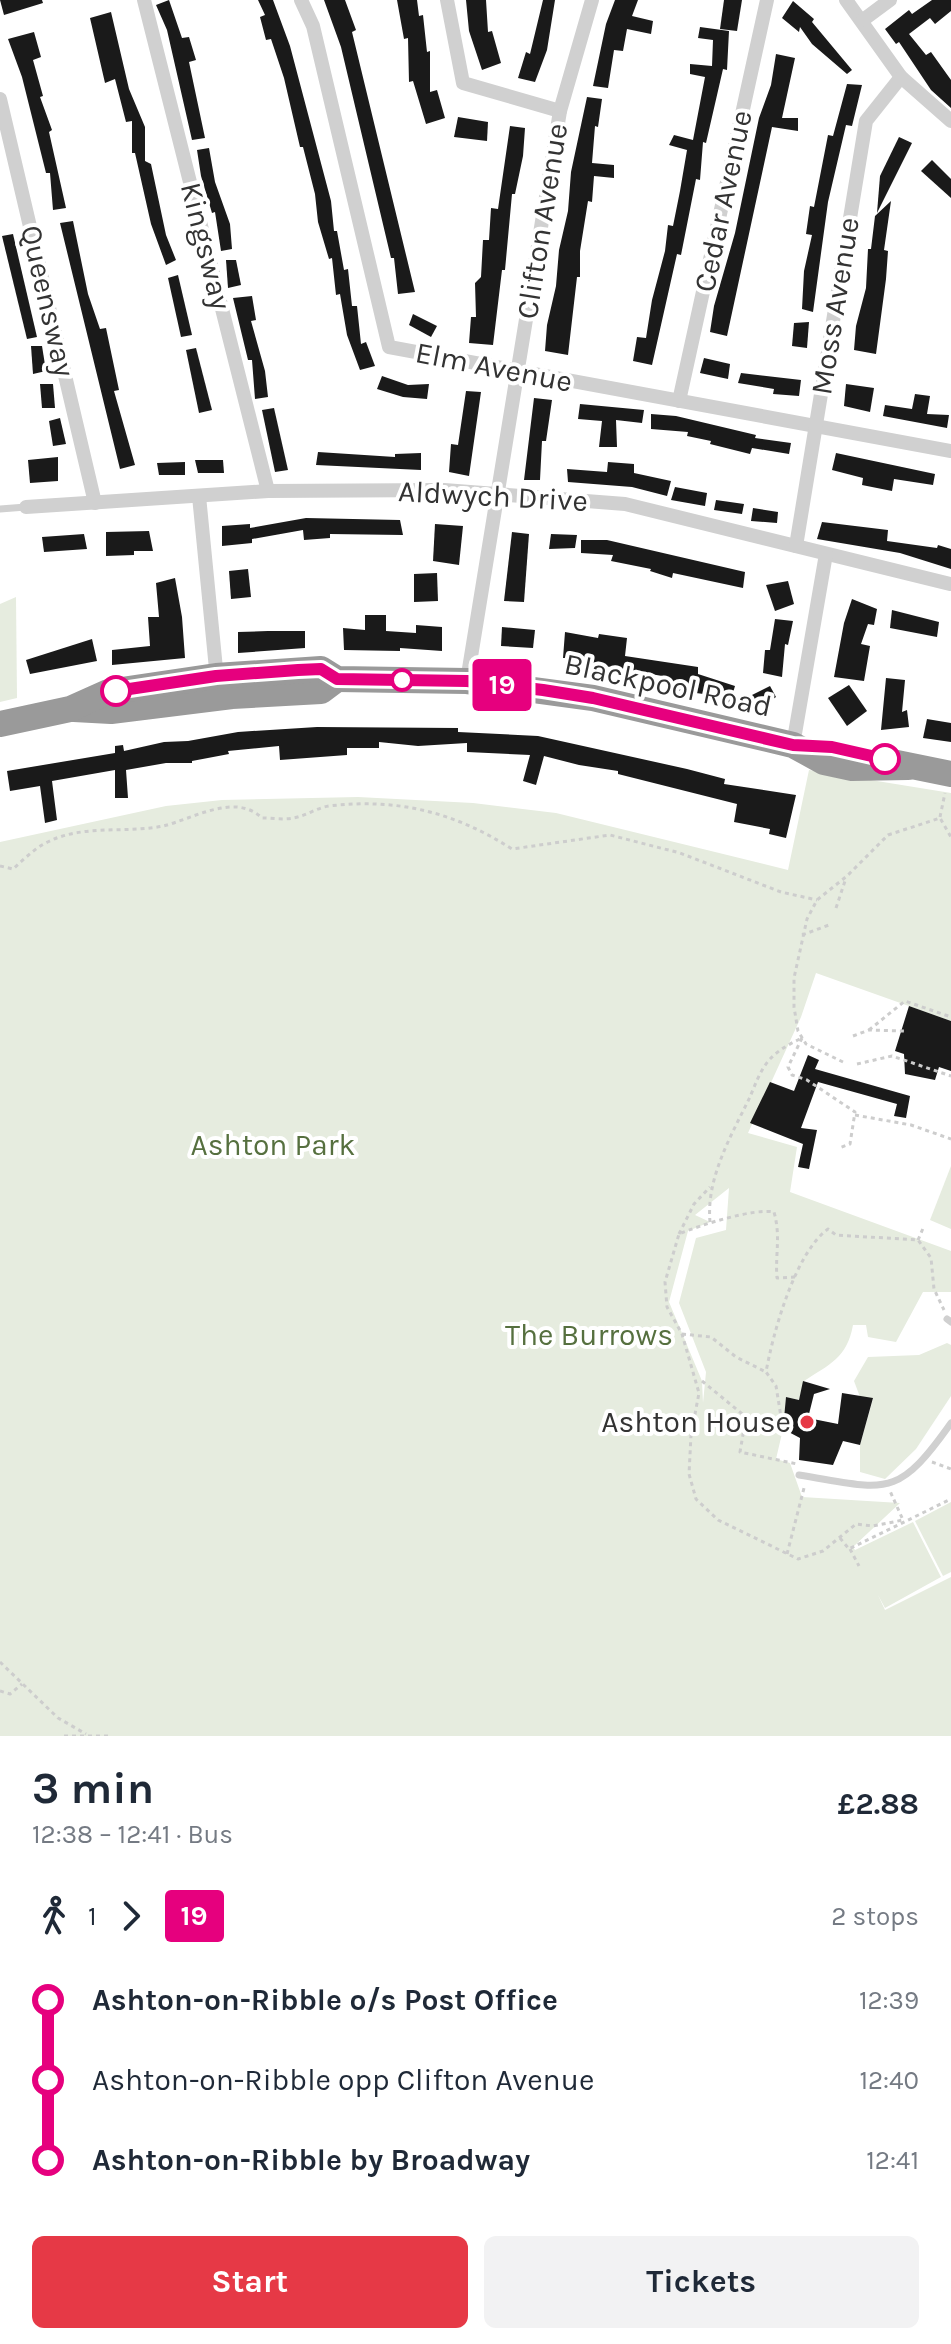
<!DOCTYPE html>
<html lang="en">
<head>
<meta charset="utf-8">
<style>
  body { margin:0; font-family:Karla,sans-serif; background:#f2f2f3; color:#1f2937; height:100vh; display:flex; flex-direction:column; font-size:30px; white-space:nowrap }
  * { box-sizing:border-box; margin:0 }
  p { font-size:26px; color:#747a83 }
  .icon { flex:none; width:44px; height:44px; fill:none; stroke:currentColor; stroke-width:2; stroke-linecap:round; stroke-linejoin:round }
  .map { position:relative; height:1736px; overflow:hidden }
  .panel { display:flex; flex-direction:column; background:#fff; flex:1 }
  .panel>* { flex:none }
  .badge { padding:0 16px; border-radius:6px; font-size:28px; line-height:52px }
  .map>.badge { position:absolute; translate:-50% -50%; box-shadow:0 0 0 4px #fff }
  .legs { display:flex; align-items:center; gap:12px; height:88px; padding:0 32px; font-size:26px }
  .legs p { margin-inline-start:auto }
  .headline { display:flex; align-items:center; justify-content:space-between; height:136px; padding:0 32px }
  h1 { font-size:44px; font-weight:700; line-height:60px }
  .primary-button { display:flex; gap:16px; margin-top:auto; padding:16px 32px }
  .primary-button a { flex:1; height:92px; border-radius:12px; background:#e63946; color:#fff; font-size:32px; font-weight:700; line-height:92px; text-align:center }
  .primary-button a+a { background:#f2f2f3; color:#1f2937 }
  ul { padding:0 32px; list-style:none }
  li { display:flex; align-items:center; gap:28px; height:80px; font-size:30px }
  li i { display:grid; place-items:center; width:12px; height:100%; margin:0 10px; background:currentColor }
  li i::after { content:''; width:20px; height:20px; margin:-10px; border:6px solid; border-radius:50%; background:#fff }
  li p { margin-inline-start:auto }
  li:first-child i { background:linear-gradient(#0000 50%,currentColor 0) }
  li:last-child i { background:linear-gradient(currentColor 50%,#0000 0) }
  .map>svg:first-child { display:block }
</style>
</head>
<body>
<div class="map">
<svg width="951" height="1736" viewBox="0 0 951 1736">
  <rect width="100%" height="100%" fill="#fff"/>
  <!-- green -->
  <g fill="#e6ecdf" fill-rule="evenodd">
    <path d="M16,597L17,698L0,702V604Z"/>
    <path d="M809,770L951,793V1021L816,973L801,1017L748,1133L797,1147L790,1192L951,1251V1292H923L896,1342L868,1337L866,1325H853C847,1358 830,1364 804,1381L799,1400L786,1397L783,1429L776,1459L790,1463L802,1497L900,1503L853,1547L855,1550L913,1522L941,1577L885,1608L878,1595L885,1610L951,1577V1736H0V842L166,806L222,800L358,797L473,803L556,813L788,870ZM729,1188L726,1230L696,1238L679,1303L706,1372L703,1403L702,1381L669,1302L688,1231L710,1222L695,1215Z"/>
    <path d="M951,1166V1229L930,1220Z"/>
    <path d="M947,1343L951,1345V1396L916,1449L885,1479L860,1472V1445L873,1399L860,1397L854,1381L868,1357L919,1355Z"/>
    <path d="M951,1502V1572L943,1576L915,1521Z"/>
  </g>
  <!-- building -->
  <g fill="#1a1a1a">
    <path d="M0,0H42L43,3L4,15Z"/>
    <path d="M169,0L182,38L189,37L196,60L189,62L205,138L192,140L167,30L156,5Z"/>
    <path d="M258,0H273L290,46L331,201L334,231H337L344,270L348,269L352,306H357L361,344L366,342L375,366L360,370L347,335L340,294L336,295L332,258L329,259L318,222L315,194L303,147H300L284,78L271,39L266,40L260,17L265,15Z"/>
    <path d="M324,0H345L356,30L352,32L415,292L398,294L394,258H391L341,47Z"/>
    <path d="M397,0H417L419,16L423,15L427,52L430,51V92L437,90L445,118L426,124L413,81L409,82L408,38L404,39Z"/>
    <path d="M466,0H486L488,32L492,31L501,63L482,70L469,31Z"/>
    <path d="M543,0H555L547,50L535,82L518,78L526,52L530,54Z"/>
    <path d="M615,0H638L632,16L653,21L651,34L627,29L623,51L614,50L608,88L593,86L606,24Z"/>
    <path d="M724,0H742L737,31L720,29Z"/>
    <path d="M932,0H951V11L935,24L930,18L909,34L926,55L931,52L951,80V108L931,90L899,42L896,44L885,29L909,10L912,14Z"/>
    <path d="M793,1L814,19L812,22L852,70L847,74L812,44L800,27L799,32L782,18Z"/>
    <path d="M111,12L129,89L145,127V161L151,164L166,235L176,260L166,265L151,224L135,153H132V121L126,122L115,79L105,83L90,18Z"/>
    <path d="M700,27L729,31L727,70L723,69L706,143L703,142L700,180L696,179L681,255L677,254L652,365L633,361L637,337L646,338L652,300L665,251L668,225L673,226L680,191L687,150L669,145L674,135L693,140L705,77L690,74V64L712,66L713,40L698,38Z"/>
    <path d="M34,32L41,57L33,60L43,96L40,97L52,130L49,132L66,208L53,210L50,173H46L22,77L8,39Z"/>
    <path d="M776,54L795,58L782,118H798V131L772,127L727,336L710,332L714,306L735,233L759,118L771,85Z"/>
    <path d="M847,84L862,85L852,126L846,125L828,202L813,312L802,309L804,271L812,235L806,234L810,206L814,207L828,135L833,136Z"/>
    <path d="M587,97L602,99L598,127L595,126L592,163L614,165V178L594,176L592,202L588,201L580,251V277H577L568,355L545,351L547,325L556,286L559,250L568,211L571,172Z"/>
    <path d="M458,117L488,122L487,141L454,137Z"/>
    <path d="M510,126L525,128L523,156L515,194H512L505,270H502L493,345L469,343L471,317H476L475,283L481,277L483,240H489L491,208L498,209Z"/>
    <path d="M899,137L912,143L877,213L880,176Z"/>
    <path d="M209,148L215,182L230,224L232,249L221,251L215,212L212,213L201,176L197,150Z"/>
    <path d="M932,160L951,179V198L921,171Z"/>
    <path d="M891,201L884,250L888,251L886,279L876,354L854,350L856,326L866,288L868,249H871L875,216Z"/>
    <path d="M73,221L88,294L100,329L106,328L119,390L114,391L135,465L120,469L60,223Z"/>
    <path d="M13,234L37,337L27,339L2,236Z"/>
    <path d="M226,260H236L241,285L228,288Z"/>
    <path d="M178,275L192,335L181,337L168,278Z"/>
    <path d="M252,296L256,320L251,321L265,371L268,397L255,399L252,360H248L233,298Z"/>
    <path d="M413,314L437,326L431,337L409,325Z"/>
    <path d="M809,322L807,348L792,346L794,323Z"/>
    <path d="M31,346H42L46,371L33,374Z"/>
    <path d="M196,348L212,410L199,413L186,350Z"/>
    <path d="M704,358L730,364L728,379L700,373Z"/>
    <path d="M741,373L801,380L799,396L773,394L774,389L738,383Z"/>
    <path d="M382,376L408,385L429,384L427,399L403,397L377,389Z"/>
    <path d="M40,384H53L55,408H42Z"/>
    <path d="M846,384L874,388L870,412L844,406Z"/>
    <path d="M466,391L481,392L469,476L449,472L451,444L458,445Z"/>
    <path d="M915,394L930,396L927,414L949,415L947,428L883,416L885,405L912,409Z"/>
    <path d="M534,398L552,400L546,441H542L540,480H524Z"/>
    <path d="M580,404L644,410L642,423L616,420L617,447H599L602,421L578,419Z"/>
    <path d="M274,408L288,470L275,472L262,410Z"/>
    <path d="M651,414L676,416L756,435L755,438L791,443L789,454L752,448L750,454L710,444L711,441L687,436L688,432L651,429Z"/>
    <path d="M60,418L66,444L53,446L49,421Z"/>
    <path d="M318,452L395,457V454L421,453V470L316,465Z"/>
    <path d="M836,453L935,474L933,485L894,479L892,491L862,485L863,478L832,470Z"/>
    <path d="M58,457V481L30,483L28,460Z"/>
    <path d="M195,460H223L224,473H198Z"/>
    <path d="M185,462V475H159L157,463Z"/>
    <path d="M608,462L634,464V473L671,481L667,496L632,487L568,482L567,469L607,472Z"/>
    <path d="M675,487L707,493L705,506L671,500Z"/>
    <path d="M716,500L744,504L742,514L714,510Z"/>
    <path d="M753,508L778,512L777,523L751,521Z"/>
    <path d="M306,518L400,520L403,535L330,534V538L304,540L303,530L252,539V543L222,546V526L250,524V528Z"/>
    <path d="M822,522L888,530L887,541L937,548L938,545L951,549V569L900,553L817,539Z"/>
    <path d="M435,524L463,526L459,565L433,561Z"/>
    <path d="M149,531L153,551H134V555L106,556V532Z"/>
    <path d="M512,532L529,534L524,602L504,601Z"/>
    <path d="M84,534L87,549L44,552L42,537Z"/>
    <path d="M551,534L577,535L575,548L549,549Z"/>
    <path d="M581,540H607L745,572L743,588L673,573L672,578L650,571L651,569L611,561L613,555L581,553Z"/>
    <path d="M248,569L251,597L231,599L229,571Z"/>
    <path d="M437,573L438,601L414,602V574Z"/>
    <path d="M175,578L182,617L185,658L112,665V650L150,646L148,617H159L156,583Z"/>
    <path d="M788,581L794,604L775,611L766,585Z"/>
    <path d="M852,599L877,609L874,625L868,624L861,644L870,646L864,681L834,677L844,623Z"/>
    <path d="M892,610L939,622L937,637L890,628Z"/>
    <path d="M365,615H386V631L416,633V625L442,627V651L400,648V651L344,650L343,628L365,630Z"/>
    <path d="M775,619L793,621L788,645L785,644L782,677L763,673L765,650H770Z"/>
    <path d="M502,627L535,630L533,648L501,646Z"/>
    <path d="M268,631H305V648L238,653V632Z"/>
    <path d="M565,632L598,638L599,634L627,638L625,656L698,667V674L735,686L729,706L710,699L711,695L666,689L668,677L593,664L594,658H563Z"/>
    <path d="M92,639L97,661L30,674L26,660Z"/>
    <path d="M886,678L905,680L902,712L907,710L909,727L881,730Z"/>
    <path d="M849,685L867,711L847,726L828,698Z"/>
    <path d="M770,686L776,697L753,712L744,699Z"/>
    <path d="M927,719L951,723V742L923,738Z"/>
    <path d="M317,727L458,728V732L538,736L687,769L725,779L724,784L796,795L786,838L769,834L770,829L734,822L737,804L618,774V771L579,765L544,756L536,785L523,781L530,755L467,752V743L418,746L379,742V748H347V755L280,760L279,746L228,751L229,754L192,761V763H166L126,770L128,798H115V770L52,781L57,820L45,823L40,786L10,791L7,771L115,753V746L123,745L124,751L164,742L188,741L238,732Z"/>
    <path d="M909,1006L951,1021V1071L939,1067L935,1080L905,1074L904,1054L895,1051Z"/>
    <path d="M808,1055L819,1060L815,1069L910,1096L906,1118L894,1116L897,1104L818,1082L801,1128L817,1130L809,1169L798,1167L803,1144L750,1123L770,1082L794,1091Z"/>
    <path d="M803,1381L830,1389L814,1394L808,1418L838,1424L842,1393L873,1398L860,1445L843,1441L833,1465L799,1460L800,1438L783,1429L786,1397L799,1400Z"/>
  </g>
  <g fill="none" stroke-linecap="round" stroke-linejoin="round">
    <!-- path -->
    <g stroke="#cdcdcd" stroke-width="3" stroke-dasharray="4 4" stroke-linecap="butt">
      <path d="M940,817L945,793"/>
      <path d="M0,866L13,869C22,861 32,851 42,845C79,823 123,834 163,826C193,819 235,792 262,818C272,818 284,820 293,818C306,816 316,808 329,806C398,798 454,812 512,849L610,835L680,853L781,892L817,900"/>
      <path d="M836,908L846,878"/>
      <path d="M802,935L829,925"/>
      <path d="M869,1030L905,1001L951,1017"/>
      <path d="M853,1036L869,1030L904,1031"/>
      <path d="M802,1038L788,1067L792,1075L807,1080L855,1112L850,1144L839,1148"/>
      <path d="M843,1062L806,1044L798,1031L794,1007V978L807,919L817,900L847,876L888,835L940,818L951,837"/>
      <path d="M857,1064L892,1056L951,1076"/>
      <path d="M855,1115L911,1125L951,1139"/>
      <path d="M710,1222C706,1178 731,1136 750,1097C755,1085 761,1068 771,1058C780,1049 791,1043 802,1038"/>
      <path d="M679,1234L694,1204L710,1187"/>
      <path d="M918,1240L924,1226"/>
      <path d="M795,1277L777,1278C775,1254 781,1237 774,1212C754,1208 700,1225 679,1234L665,1282L667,1307L682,1334L699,1393L691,1435L689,1474L696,1499L718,1520L798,1559L823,1551L856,1524L873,1526L903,1520L890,1491"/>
      <path d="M682,1334L711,1337L736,1357L766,1372"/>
      <path d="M702,1381L746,1417L783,1429L776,1386L766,1372C773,1333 795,1253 828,1229L836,1235L918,1240L931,1258L934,1289L944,1310"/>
      <path d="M746,1417L740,1452L797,1464"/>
      <path d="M932,1462L951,1469"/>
      <path d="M840,1538L849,1549L951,1499"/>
      <path d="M850,1549L859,1566"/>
      <path d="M787,1554L804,1488"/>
      <path d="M0,1662L58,1718L86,1734"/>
      <path d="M0,1691L10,1694L22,1684"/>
      <path d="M64,1736H110"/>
    </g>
    <!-- lane -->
    <g stroke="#d0d0d0" stroke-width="7">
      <path d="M0,509L26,507"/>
      <path d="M947,1319L951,1322"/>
      <path d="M799,1475C886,1489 896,1501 951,1423"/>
    </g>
    <!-- street -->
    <g stroke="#d0d0d0" stroke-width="14">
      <path d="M144,0L268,491"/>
      <path d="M301,0L313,26L389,347L951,451"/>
      <path d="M447,0L463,83L560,111"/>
      <path d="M846,0L901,77L951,121"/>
      <path d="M863,20L890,0"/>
      <path d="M0,99L95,503"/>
      <path d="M679,401L767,0"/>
      <path d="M199,496L217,679"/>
      <path d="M26,507L268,491L444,490L625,504L950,584"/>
      <path d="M796,546L866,121L901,77"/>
      <path d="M467,681L560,111L592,0"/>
      <path d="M793,745L826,554"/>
    </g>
    <!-- highway -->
    <g stroke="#9a9a9a" stroke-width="26">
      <path d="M74,709L111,711L232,696L321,691L337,679"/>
      <path d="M0,724L70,709L108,692L216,676L321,669L337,679L467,681L593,698L793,745L824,762L852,768L908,767"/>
      <path d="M892,762L951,774"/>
    </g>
  </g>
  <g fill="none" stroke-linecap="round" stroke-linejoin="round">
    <!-- line-1 casing -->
    <g stroke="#fff" stroke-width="18">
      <path id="line-1" d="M116,691L216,676L298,670L321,669L337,679L467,681L543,690L593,698L793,745L832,747L885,759"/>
    </g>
    <!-- line-1 -->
    <use href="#line-1" stroke="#e6007e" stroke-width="12"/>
  </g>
  <!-- markers -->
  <g fill="#fff" stroke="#e6007e" stroke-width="4">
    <circle cx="402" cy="680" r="10"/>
    <circle cx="116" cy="691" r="14"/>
    <circle cx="885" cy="759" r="14"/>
  </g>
  <circle fill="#e63946" stroke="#fff" stroke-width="3" cx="807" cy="1422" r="8"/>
  <g text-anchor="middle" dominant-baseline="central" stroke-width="8" stroke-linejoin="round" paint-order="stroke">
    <!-- street labels -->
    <g font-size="30" fill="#333" stroke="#fff">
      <text transform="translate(723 201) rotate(-78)">Cedar Avenue</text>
      <text transform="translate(542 221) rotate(-81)">Clifton Avenue</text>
      <text transform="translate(206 246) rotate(76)">Kingsway</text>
      <text transform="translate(48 301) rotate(77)">Queensway</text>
      <text transform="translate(835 306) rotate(-81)">Moss Avenue</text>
      <text transform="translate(494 367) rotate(11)">Elm Avenue</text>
      <text transform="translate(493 496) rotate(3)">Aldwych Drive</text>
      <text transform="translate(668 685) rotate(12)">Blackpool Road</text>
    </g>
    <!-- park labels -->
    <g font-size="30" fill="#56703f" stroke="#fff">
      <text x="273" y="1145">Ashton Park</text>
      <text x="589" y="1335">The Burrows</text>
    </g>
    <!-- poi labels -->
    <g font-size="30" fill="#333" stroke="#fff" text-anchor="end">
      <text x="791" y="1422">Ashton House</text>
    </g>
  </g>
</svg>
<b class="badge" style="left:502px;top:685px;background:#e6007e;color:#fff">19</b>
</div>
<section class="panel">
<div class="headline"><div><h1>3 min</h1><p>12:38 – 12:41 · Bus</p></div><b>£2.88</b></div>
<div class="legs"><svg class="icon" aria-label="walk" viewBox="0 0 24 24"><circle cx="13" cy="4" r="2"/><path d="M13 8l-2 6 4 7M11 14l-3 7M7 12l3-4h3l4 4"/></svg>1<svg class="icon" aria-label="forward" viewBox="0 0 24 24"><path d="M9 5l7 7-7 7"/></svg><b class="badge" style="background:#e6007e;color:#fff">19</b><p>2 stops</p></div>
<ul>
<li><i style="color:#e6007e"></i><b>Ashton-on-Ribble o/s Post Office</b><p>12:39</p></li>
<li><i style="color:#e6007e"></i><span>Ashton-on-Ribble opp Clifton Avenue</span><p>12:40</p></li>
<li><i style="color:#e6007e"></i><b>Ashton-on-Ribble by Broadway</b><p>12:41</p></li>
</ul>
<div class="primary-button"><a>Start</a><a>Tickets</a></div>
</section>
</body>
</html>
